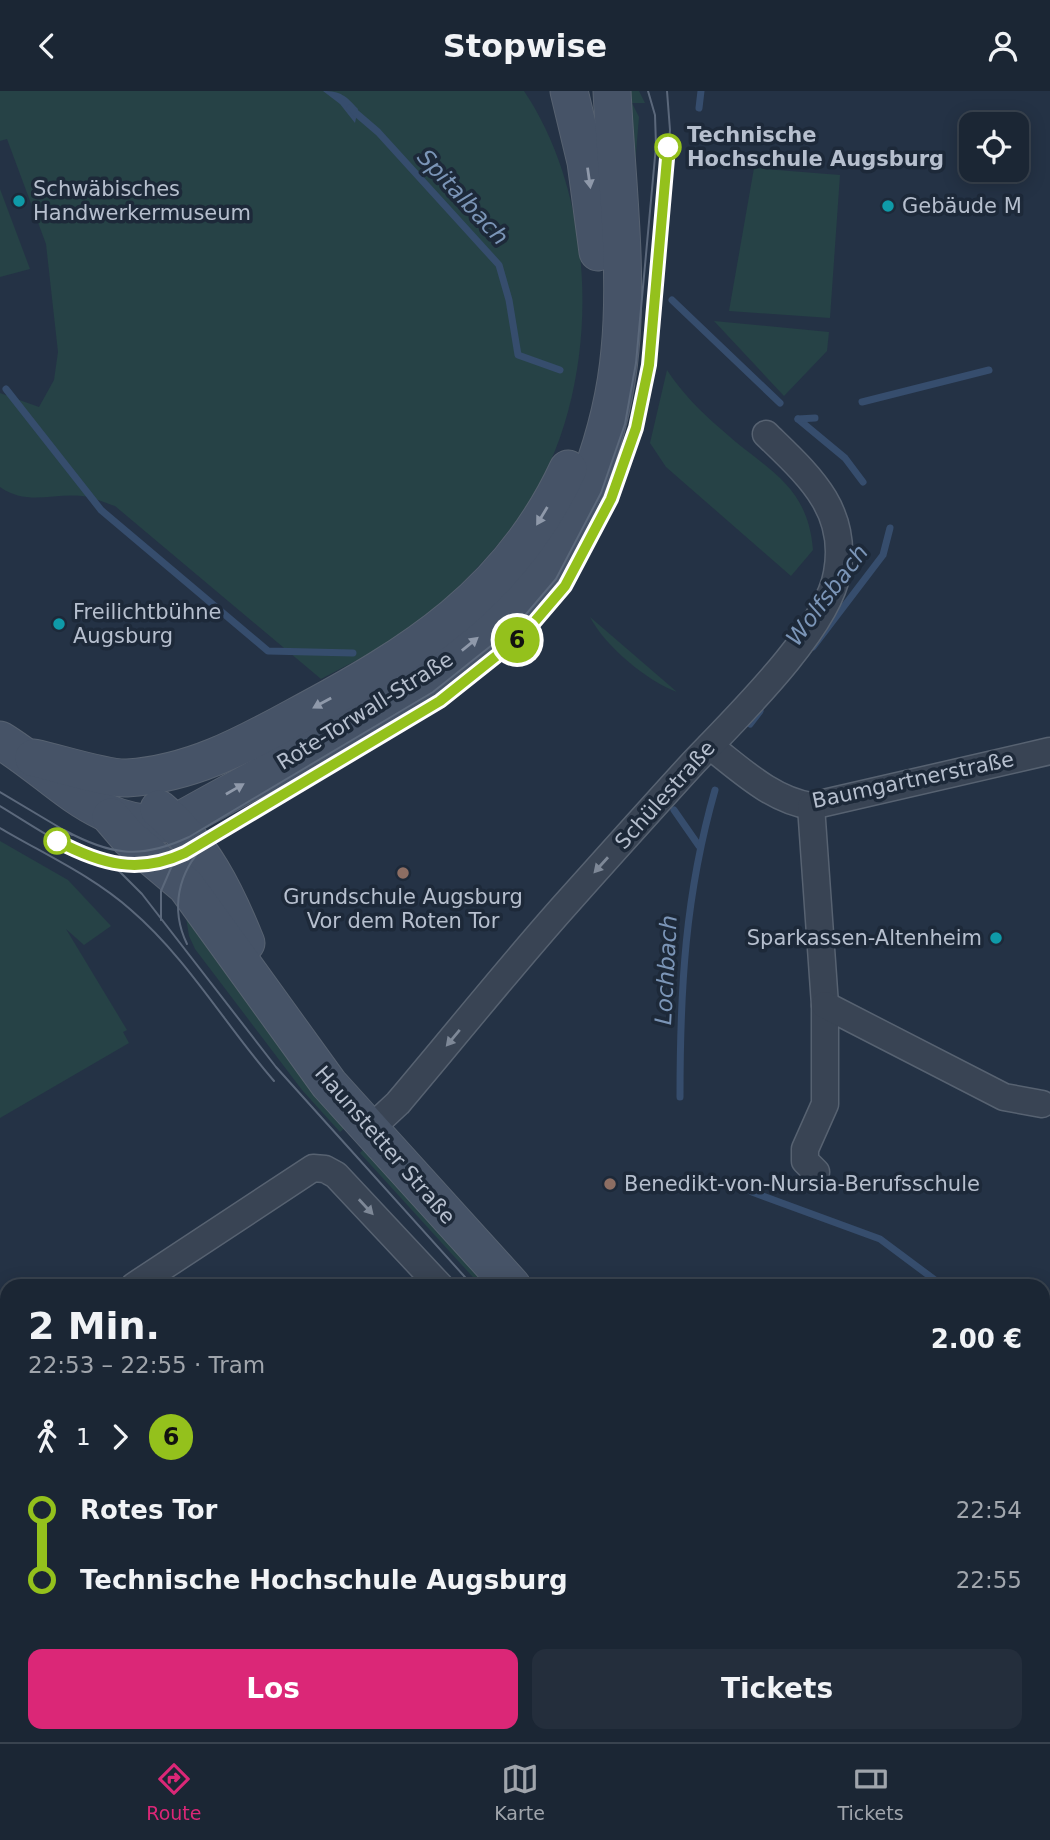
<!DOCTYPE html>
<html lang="de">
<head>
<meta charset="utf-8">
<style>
  body { margin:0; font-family:"DejaVu Sans",sans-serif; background:#242e3c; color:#f1f3f6; height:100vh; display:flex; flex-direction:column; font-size:26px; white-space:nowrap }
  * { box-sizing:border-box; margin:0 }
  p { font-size:23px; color:#a0a5ac }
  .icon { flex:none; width:38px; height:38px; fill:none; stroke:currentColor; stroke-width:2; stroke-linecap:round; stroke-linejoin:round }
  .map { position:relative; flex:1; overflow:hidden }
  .drawer { position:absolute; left:0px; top:1188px; width:1050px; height:464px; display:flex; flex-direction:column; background:#1b2634; border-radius:21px 21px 0 0; box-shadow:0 4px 18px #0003,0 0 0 2px #39434f }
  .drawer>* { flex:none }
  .badge { padding:0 14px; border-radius:23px; font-size:24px; line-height:46px }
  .controls { position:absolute; left:959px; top:21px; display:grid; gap:14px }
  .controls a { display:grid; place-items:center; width:70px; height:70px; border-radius:14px; background:#1b2634; box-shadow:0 4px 18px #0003,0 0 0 2px #39434f; font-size:35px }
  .map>.badge { position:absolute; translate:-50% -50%; box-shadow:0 0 0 4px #fff }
  .legs { display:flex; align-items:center; gap:10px; height:77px; padding:0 28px; font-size:23px }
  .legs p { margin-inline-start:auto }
  .headline { display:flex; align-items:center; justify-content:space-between; height:119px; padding:0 28px }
  h1 { font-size:38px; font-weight:600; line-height:52px }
  .cta { display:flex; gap:14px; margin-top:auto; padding:14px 28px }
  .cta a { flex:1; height:80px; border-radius:14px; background:#db2777; color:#fff; font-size:28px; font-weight:600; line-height:80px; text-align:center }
  .cta a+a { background:#242e3c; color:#f1f3f6 }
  ul { padding:0 28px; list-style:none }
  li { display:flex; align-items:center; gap:24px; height:70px; font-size:26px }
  li i { display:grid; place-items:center; width:10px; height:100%; margin:0 9px; background:currentColor }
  li i::after { content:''; width:18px; height:18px; margin:-9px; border:5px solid; border-radius:50%; background:#1b2634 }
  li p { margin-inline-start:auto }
  li:first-child i { background:linear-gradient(#0000 50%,currentColor 0) }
  li:last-child i { background:linear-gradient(currentColor 50%,#0000 0) }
  header { display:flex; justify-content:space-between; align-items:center; height:91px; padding:0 28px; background:#1b2634; font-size:32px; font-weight:600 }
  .dock { display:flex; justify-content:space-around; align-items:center; height:98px; border-top:2px solid #39434f; background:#1b2634; font-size:19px; color:#a0a5ac }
  .dock a { display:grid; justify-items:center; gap:4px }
  .dock .current { color:#db2777 }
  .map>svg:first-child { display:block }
</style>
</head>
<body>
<header><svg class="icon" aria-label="back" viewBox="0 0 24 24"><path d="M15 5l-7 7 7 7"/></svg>Stopwise<svg class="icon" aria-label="person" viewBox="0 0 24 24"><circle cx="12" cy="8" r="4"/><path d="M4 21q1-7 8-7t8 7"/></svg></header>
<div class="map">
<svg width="1050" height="1651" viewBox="0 0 1050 1651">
  <rect width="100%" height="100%" fill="#243245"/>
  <!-- green -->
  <g fill="#264246">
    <path d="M0,0H524C604,119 603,317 514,433C485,472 445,512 405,541C379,559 349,573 321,588L115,415C105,412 93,406 82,405C52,402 27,415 0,396V302L39,316L54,289L58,261L46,153L7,48L0,50Z"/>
    <path d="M626,0H639L645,12H632L639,26L631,121Z"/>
    <path d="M754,77L840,84L830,227L729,220Z"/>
    <path d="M0,98L30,178L0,186Z"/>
    <path d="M714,230L829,241L827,260L784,305Z"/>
    <path d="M667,279C682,302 701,321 722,339C766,379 808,393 813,459L791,485L666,376L650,352Z"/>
    <path d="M590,526L677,601C648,591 604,554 590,526Z"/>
    <path d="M0,750L68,789L111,835L84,854L66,838L127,939L123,941L129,952L0,1027Z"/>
    <path d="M184,814C234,892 283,968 345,1037L340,1041L302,999L195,858L189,845Z"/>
    <path d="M364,1058L490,1195H481L360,1062Z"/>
  </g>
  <!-- water -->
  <path fill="#364d6d" d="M323,0C341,0 346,5 358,18L355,32L340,13Z"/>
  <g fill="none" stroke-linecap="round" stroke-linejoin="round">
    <!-- stream -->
    <g stroke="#364d6d" stroke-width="7">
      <path d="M350,17L378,41L499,174L509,209L518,264L560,279"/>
      <path d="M699,17L701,0"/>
      <path d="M672,209L780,312"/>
      <path d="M6,298L101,419L268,560L353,562"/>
      <path d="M862,311L989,279"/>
      <path d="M798,328L845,367L863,391"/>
      <path d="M798,328L815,327"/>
      <path d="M813,556L883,464L890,437"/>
      <path d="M750,633L760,620"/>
      <path d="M674,719L699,755"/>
      <path d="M680,1006C680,898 685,804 715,699"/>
      <path d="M752,1101L880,1148L943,1195"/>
      <path d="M1043,1263L1050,1267"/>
    </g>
    <!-- street casing -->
    <g stroke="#576271" stroke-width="29">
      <g id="street">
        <path d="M710,655C741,679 772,709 811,715L1050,660"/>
        <path d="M811,715L825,914V1013L805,1058V1070L816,1081"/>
        <path d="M825,914L1004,1006L1042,1013"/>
        <path d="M368,1040L398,1012C454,946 508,878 566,813C608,766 651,718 694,671C734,629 828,538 837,482C849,418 807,383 766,343"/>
        <path d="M134,1195L313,1077L325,1078L336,1084L440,1195"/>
        <path d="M0,1285L7,1280"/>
        <path d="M1043,1643L1050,1636"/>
        <path d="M363,1645L368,1651"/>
        <path d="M855,1645L860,1651"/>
        <path d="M516,1651L523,1645"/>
      </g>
    </g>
    <!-- secondary casing -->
    <g stroke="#576271" stroke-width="39">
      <g id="secondary">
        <path d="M569,0L586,71L598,161"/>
        <path d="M0,649C61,686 97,741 176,732C284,670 449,594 528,499C579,436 613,339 620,259C628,178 616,82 612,0"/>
        <path d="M34,667C58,672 106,688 127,687C190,683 242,655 295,626C412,564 510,503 568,378"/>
        <path d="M159,718C203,755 225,800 246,852"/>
        <path d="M111,726L129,747L186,795L329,993L512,1195"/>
        <path d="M938,1645L944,1651"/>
      </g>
    </g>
    <!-- street -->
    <use href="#street" stroke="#394454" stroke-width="26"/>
    <!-- secondary -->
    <use href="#secondary" stroke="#465367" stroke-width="37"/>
    <!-- tram -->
    <g stroke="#5b687b" stroke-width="2">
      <path d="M0,701L72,744"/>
      <path d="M0,715C68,756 117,798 197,756C248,725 300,694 352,664C422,622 493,580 547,519C588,472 623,394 637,334C659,241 661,135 670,39L667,0"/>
      <path d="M0,737C44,763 93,785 131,819C187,867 226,935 274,990"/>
      <path d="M64,739C110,764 140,769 189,746L433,601L516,535L556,488L601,402L625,333L636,272L656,55L655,24L648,0"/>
      <path d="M112,773L142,803L276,976L473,1195"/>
      <path d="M161,829V800L177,763"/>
      <path d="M187,853C170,818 178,781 205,754"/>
      <path d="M890,1645L895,1651"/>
    </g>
  </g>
  <!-- one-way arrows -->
  <defs><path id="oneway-solid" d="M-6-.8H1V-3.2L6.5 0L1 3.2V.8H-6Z" transform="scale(1.75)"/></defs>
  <g fill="#8f99aa">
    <use href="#oneway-solid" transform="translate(589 87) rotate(82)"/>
    <use href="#oneway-solid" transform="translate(542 425) rotate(121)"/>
    <use href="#oneway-solid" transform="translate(470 553) rotate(-39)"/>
    <use href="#oneway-solid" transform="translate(322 612) rotate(151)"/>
    <use href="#oneway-solid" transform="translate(235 698) rotate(-30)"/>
  </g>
  <g fill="#7e8897">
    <use href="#oneway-solid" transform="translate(601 774) rotate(132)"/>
    <use href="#oneway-solid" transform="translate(453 947) rotate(130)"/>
    <use href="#oneway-solid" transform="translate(366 1116) rotate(47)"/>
  </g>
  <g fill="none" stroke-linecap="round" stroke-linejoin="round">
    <!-- line-1 casing -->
    <g stroke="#fff" stroke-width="16">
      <path id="line-1" d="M57,750C101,773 138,784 185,762L440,610L524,543L565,495L611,408L636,337L649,274L668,56"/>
    </g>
    <!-- line-1 -->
    <use href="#line-1" stroke="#94c11c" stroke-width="10"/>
  </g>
  <!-- markers -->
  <g fill="#fff" stroke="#94c11c" stroke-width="3.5">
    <circle cx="668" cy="56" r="12"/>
    <circle cx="57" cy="750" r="12"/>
  </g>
  <g fill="#0f9aa8" stroke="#1d2939" stroke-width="2.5">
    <circle cx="19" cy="110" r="7"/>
    <circle cx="888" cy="115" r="7"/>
    <circle cx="59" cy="533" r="7"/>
    <circle cx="996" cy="847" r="7"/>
  </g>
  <g fill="#8d6e63" stroke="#1d2939" stroke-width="2.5">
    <circle cx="403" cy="782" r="7"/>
    <circle cx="610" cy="1093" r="7"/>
  </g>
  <g text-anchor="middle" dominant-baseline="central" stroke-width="7" stroke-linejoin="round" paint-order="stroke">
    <!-- stop labels -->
    <g font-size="21" font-weight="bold" fill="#b6bfce" stroke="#1d2939" text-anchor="start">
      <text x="687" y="44">Technische<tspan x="687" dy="24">Hochschule Augsburg</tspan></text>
    </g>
    <!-- poi labels -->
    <g font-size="21" fill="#b6bfce" stroke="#1d2939" text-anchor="start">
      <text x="33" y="98">Schwäbisches<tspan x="33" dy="24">Handwerkermuseum</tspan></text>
      <text x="902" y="115">Gebäude M</text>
      <text x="73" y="521">Freilichtbühne<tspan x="73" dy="24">Augsburg</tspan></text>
      <text x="403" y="806" text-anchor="middle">Grundschule Augsburg<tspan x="403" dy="24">Vor dem Roten Tor</tspan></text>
      <text x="982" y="847" text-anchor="end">Sparkassen-Altenheim</text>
      <text x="624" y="1093">Benedikt-von-Nursia-Berufsschule</text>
    </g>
    <!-- street labels -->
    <g font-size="21" fill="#b6bfce" stroke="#1d2939">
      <text transform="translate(365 620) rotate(-32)">Rote-Torwall-Straße</text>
      <text transform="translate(913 689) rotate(-12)">Baumgartnerstraße</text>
      <text transform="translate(665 704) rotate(-48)">Schülestraße</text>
      <text transform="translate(385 1054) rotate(49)">Haunstetter Straße</text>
    </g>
    <!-- water labels -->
    <g font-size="23" font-style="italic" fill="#7b95b7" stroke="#1d2939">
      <text transform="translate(463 106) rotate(47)">Spitalbach</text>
      <text transform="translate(827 504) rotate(-53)">Wolfsbach</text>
      <text transform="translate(666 879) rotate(-87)">Lochbach</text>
    </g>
  </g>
</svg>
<div class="controls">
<a><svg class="icon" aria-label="locate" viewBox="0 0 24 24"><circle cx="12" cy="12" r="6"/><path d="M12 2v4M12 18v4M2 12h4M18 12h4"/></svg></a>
</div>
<b class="badge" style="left:517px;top:549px;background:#94c11c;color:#111">6</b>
<section class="drawer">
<div class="headline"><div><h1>2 Min.</h1><p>22:53 – 22:55 · Tram</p></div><b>2.00 €</b></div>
<div class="legs"><svg class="icon" aria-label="walk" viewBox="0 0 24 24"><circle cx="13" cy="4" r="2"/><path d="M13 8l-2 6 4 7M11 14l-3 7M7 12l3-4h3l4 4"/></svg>1<svg class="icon" aria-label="forward" viewBox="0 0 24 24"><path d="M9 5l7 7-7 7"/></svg><b class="badge" style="background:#94c11c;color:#111">6</b></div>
<ul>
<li><i style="color:#94c11c"></i><b>Rotes Tor</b><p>22:54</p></li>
<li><i style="color:#94c11c"></i><b>Technische Hochschule Augsburg</b><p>22:55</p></li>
</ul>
<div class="cta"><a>Los</a><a>Tickets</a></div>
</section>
</div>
<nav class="dock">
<a class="current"><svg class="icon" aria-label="directions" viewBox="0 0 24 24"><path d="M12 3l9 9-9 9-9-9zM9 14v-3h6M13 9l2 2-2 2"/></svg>Route</a>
<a><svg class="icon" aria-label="map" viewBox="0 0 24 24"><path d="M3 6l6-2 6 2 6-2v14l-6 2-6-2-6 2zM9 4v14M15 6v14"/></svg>Karte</a>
<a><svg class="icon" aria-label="tickets" viewBox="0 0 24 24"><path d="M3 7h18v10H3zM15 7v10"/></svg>Tickets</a>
</nav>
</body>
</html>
